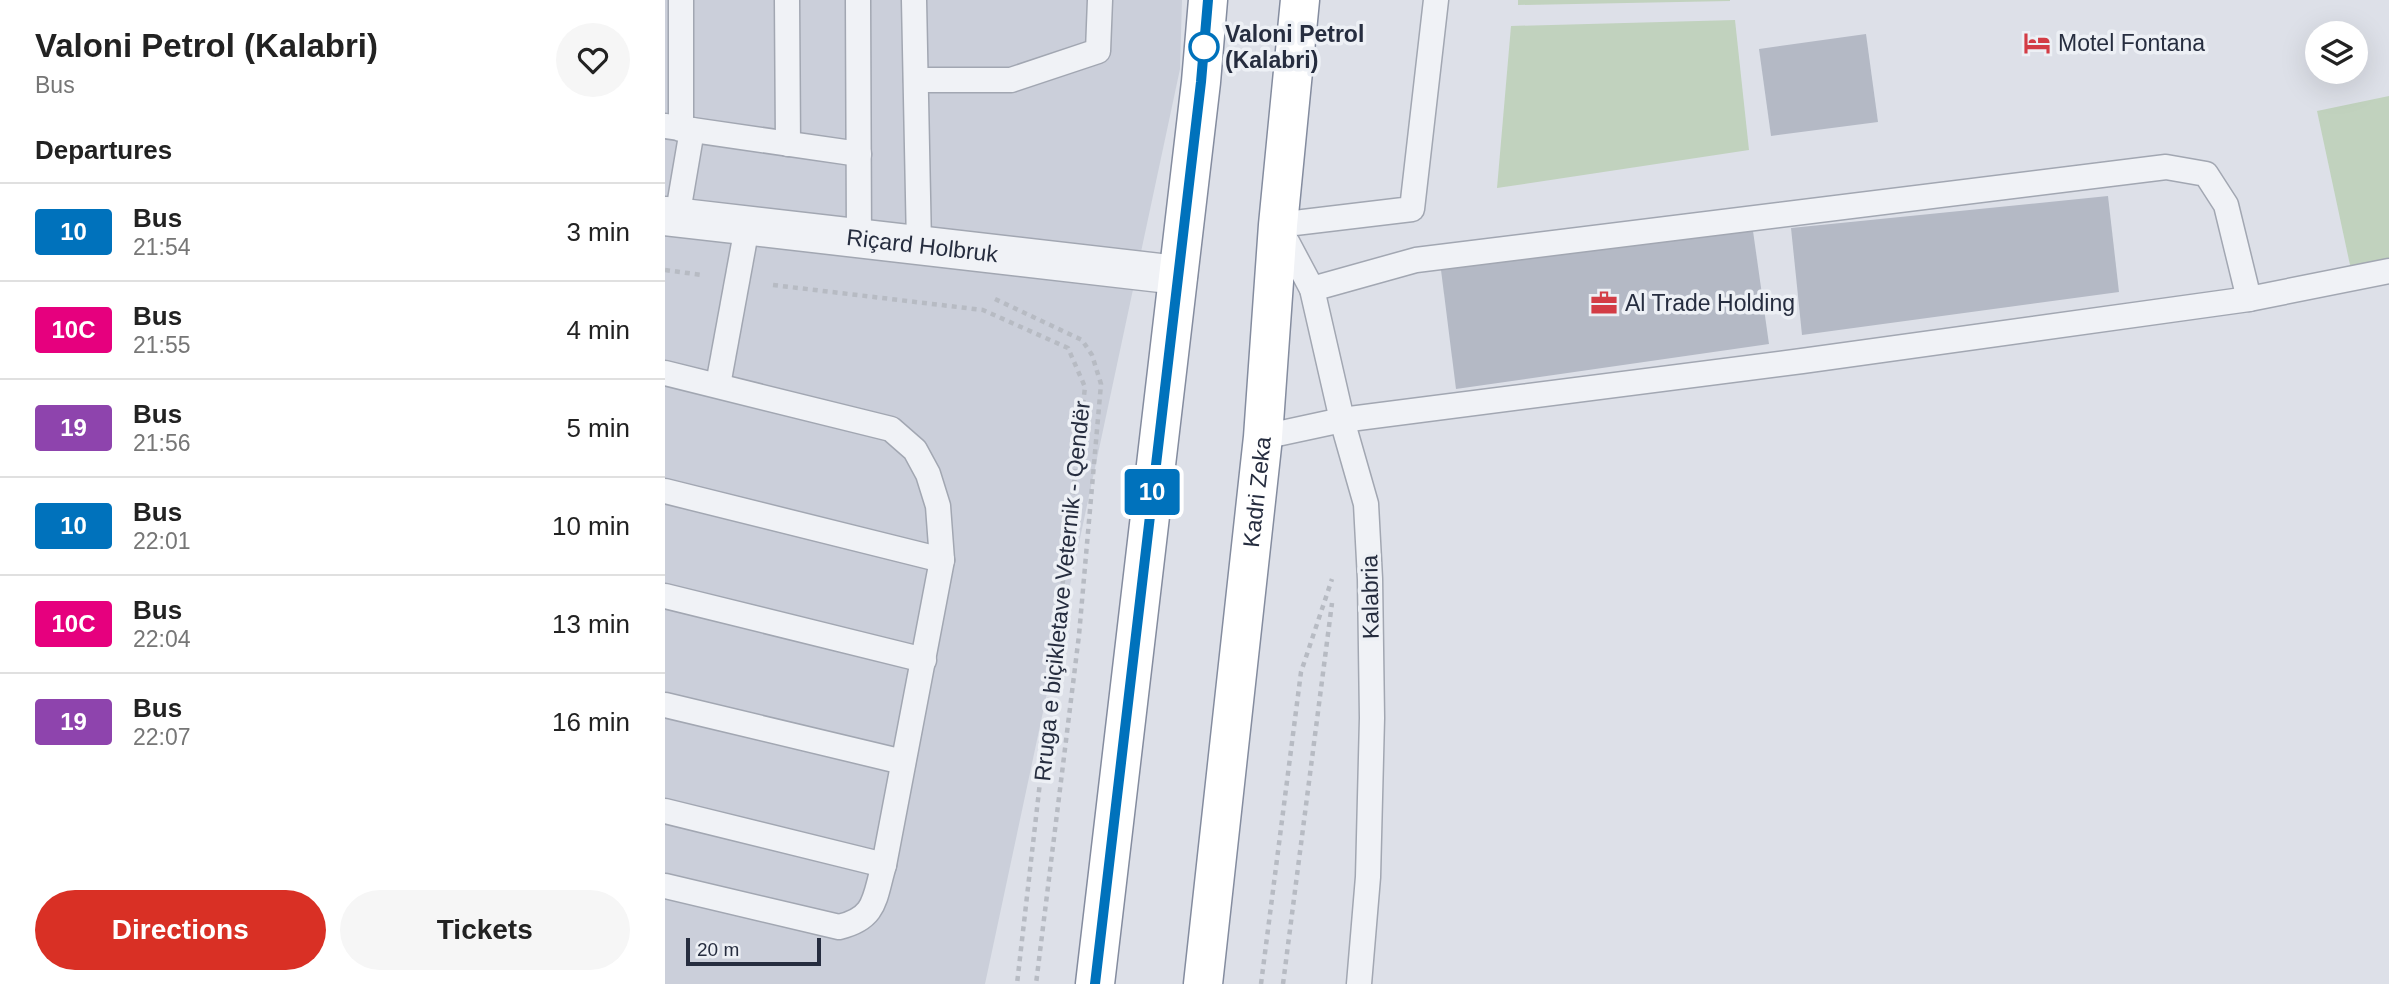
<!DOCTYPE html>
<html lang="en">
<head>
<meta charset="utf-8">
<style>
  body { margin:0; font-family:Arial,sans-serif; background:#f6f6f6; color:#222; height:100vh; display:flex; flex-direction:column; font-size:26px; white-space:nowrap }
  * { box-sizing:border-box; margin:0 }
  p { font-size:23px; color:#767676 }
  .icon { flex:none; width:38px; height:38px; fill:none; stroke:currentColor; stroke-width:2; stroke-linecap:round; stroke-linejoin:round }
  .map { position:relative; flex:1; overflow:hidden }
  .side { display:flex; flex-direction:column; background:#fff; width:665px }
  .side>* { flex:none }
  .badge { padding:0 14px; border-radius:5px; font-size:24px; line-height:46px }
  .fabs { position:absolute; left:1640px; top:21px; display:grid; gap:14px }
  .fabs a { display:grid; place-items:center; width:63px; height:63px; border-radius:50%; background:#fff; box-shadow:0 7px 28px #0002; font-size:35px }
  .scale { position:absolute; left:21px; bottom:18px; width:135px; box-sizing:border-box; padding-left:7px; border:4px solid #262d3f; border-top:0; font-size:19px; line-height:24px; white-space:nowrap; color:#262d3f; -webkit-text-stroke:5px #edf0f5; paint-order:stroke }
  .map>.badge { position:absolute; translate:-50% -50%; box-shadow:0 0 0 4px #fff }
  h2 { padding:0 35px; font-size:26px; line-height:63px }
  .round { display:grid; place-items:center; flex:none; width:74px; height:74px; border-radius:37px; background:#f6f6f6 }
  .overview { display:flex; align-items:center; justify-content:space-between; height:119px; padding:0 35px }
  h1 { font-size:33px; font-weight:700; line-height:52px }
  .button { display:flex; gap:14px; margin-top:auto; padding:14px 35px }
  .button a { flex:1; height:80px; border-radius:42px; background:#d93025; color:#fff; font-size:28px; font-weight:700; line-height:80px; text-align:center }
  .button a+a { background:#f6f6f6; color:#222 }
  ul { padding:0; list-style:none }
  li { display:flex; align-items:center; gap:21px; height:98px; padding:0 35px; border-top:2px solid #e0e0e0 }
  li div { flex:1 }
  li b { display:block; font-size:26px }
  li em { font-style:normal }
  li .badge { min-width:77px; font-weight:700; text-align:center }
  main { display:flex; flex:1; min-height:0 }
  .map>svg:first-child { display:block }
</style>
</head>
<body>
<main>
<section class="side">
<div class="overview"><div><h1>Valoni Petrol (Kalabri)</h1><p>Bus</p></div><a class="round"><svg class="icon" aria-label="heart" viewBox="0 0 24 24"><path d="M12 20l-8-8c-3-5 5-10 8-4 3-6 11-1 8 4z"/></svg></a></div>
<h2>Departures</h2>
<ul>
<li><span class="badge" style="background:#0072bc;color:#fff">10</span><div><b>Bus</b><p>21:54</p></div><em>3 min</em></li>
<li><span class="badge" style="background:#e6007e;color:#fff">10C</span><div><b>Bus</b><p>21:55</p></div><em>4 min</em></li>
<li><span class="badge" style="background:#8e44ad;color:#fff">19</span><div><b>Bus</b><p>21:56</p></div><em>5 min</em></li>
<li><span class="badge" style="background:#0072bc;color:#fff">10</span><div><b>Bus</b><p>22:01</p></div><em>10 min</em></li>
<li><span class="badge" style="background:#e6007e;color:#fff">10C</span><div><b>Bus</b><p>22:04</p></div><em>13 min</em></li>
<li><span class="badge" style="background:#8e44ad;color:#fff">19</span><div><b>Bus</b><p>22:07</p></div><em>16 min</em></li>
</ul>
<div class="button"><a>Directions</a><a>Tickets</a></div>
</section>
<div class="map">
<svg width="1724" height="984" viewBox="0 0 1724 984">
  <rect width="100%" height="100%" fill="#dde0e8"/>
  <!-- built -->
  <path fill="#cbcfda" d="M0,0H517L515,69L320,984H0Z"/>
  <!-- green -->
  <g fill="#c1d2be">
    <path d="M853,0H1065V1L853,5Z"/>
    <path d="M1070,20L1084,150L832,188L846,26Z"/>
    <path d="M1724,96V271L1688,279L1652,111Z"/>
  </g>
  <!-- building -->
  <g fill="#b4b9c5">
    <path d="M1201,34L1213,122L1106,136L1094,49Z"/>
    <path d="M1443,196L1454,292L1137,335L1126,228Z"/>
    <path d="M1088,231L1104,344L791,389L775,262Z"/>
  </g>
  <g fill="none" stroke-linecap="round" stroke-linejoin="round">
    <!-- service casing -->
    <g stroke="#a2a7b2" stroke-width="27">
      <g id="service">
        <path d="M16,0V129"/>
        <path d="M122,0L123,144"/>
        <path d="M193,0L194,240"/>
        <path d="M249,0L254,245"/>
        <path d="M251,80H346L433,51L435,0"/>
        <path d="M0,126L194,154"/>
        <path d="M12,218L27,130"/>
        <path d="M647,289L751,260L1501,167L1541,174L1561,205L1584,299"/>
        <path d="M0,373L226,429L250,450L263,474L273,506L277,560L219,865C209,898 212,918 174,927L0,886"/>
        <path d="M53,385L82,227"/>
        <path d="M598,437L677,420L1137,361L1584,299L1724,271"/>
        <path d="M0,491L277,560"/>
        <path d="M0,596L259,660"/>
        <path d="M0,705L238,762"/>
        <path d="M0,811L219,865"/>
        <path d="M694,984L703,877L707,718L705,579L701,504L677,420L647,289L613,225L747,209L771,0"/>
      </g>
    </g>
    <!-- tertiary casing -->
    <g stroke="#a2a7b2" stroke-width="41">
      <g id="tertiary">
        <path id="s1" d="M0,216L513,275"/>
      </g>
    </g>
    <!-- trunk casing -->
    <g stroke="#848c9f" stroke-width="41">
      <g id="trunk">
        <path d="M430,984L536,82L543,0"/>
        <path id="s2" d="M538,984L598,437L613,225L635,0"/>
      </g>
    </g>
    <!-- path -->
    <g stroke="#b7bbc3" stroke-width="4.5" stroke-dasharray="5 5" stroke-linecap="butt">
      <path d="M0,270L37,275"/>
      <path d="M108,285L318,310L403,348L420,387L352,984"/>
      <path d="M330,299L417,340L427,355L436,384L414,635L371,984"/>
      <path d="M596,984L636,672L667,579"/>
      <path d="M618,984L667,603"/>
    </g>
    <!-- service -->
    <use href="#service" stroke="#f0f2f6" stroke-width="24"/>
    <!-- tertiary -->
    <use href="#tertiary" stroke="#f0f2f6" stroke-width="38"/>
    <!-- trunk -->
    <use href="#trunk" stroke="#fff" stroke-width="38"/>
  </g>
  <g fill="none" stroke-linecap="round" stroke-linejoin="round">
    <!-- line casing -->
    <g stroke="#fff" stroke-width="16">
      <path id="line" d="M430,984L536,82L543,0"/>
    </g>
    <!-- line -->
    <use href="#line" stroke="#0072bc" stroke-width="10"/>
  </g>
  <!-- icons -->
  <defs>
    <g id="hotel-bare" transform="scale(2.1)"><path d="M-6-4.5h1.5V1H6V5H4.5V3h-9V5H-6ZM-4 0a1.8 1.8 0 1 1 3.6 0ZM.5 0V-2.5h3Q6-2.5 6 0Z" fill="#d33c45" stroke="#edf0f5" stroke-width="2.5" paint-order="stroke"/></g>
    <g id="office-bare" transform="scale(2.1)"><path d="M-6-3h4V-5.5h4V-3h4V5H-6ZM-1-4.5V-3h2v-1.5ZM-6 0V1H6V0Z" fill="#d33c45" stroke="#edf0f5" stroke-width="2.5" paint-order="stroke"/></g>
  </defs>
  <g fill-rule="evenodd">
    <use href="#hotel-bare" x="1372" y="43"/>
    <use href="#office-bare" x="939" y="303"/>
  </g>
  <!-- markers -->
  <circle fill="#fff" stroke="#0072bc" stroke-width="3.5" cx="539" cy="47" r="14"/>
  <g text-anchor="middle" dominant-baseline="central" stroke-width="7" stroke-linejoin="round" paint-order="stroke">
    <!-- stop labels -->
    <g font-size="23" font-weight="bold" fill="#262d3f" stroke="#edf0f5" text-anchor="start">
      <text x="560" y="34">Valoni Petrol<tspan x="560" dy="26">(Kalabri)</tspan></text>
    </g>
    <!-- poi labels -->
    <g font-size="23" fill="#262d3f" stroke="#edf0f5" text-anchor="start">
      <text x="1393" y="43">Motel Fontana</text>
      <text x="960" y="303">Al Trade Holding</text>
    </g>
    <!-- street labels -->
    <g font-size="23" fill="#262d3f" stroke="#edf0f5">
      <text stroke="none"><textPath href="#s1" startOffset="259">Riçard Holbruk</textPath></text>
      <text stroke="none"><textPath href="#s2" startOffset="495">Kadri Zeka</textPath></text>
      <text transform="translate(397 591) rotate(-84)">Rruga e biçikletave Veternik - Qendër</text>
      <text transform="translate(705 597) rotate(-91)">Kalabria</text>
    </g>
  </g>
</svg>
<div class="fabs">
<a><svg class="icon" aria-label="layers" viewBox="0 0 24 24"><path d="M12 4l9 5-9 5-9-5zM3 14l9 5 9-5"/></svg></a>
</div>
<div class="scale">20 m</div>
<b class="badge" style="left:487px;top:492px;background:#0072bc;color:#fff">10</b>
</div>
</main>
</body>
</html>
